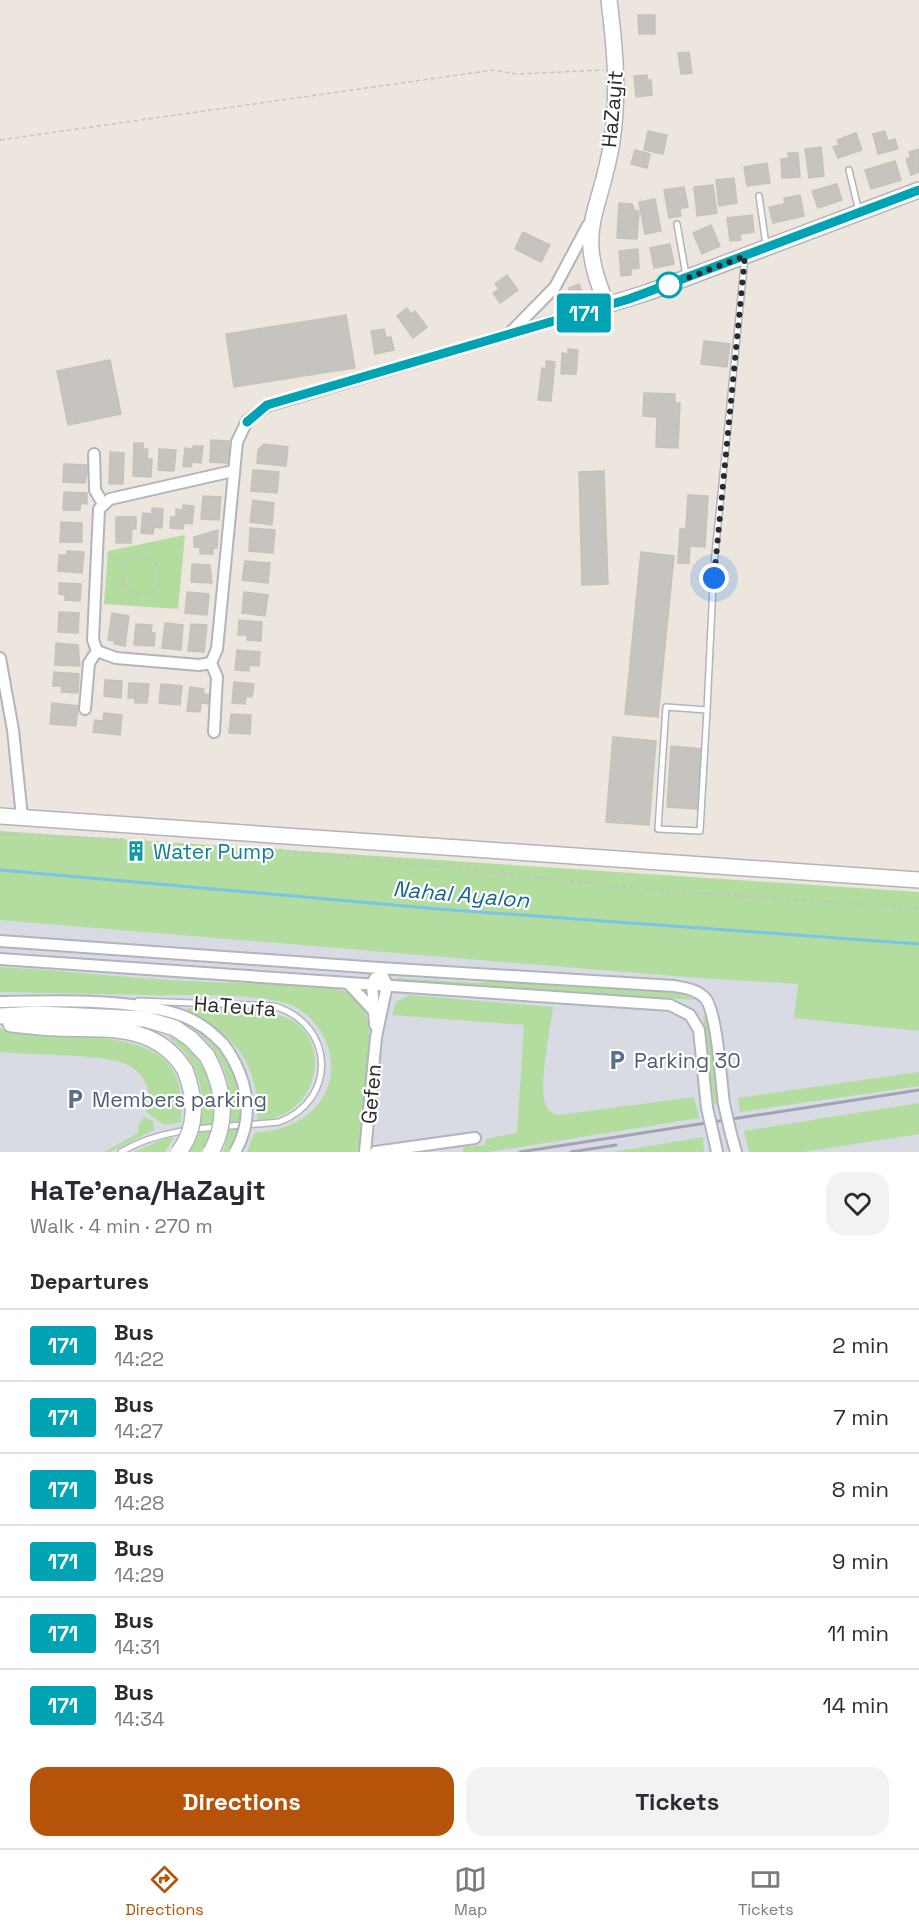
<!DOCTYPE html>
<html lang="en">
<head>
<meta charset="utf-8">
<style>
  body { margin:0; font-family:"Space Grotesk",sans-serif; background:#f2f2f3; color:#2b2b33; height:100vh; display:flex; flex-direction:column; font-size:22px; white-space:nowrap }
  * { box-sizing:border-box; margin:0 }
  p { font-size:20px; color:#7c7c81 }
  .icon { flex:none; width:33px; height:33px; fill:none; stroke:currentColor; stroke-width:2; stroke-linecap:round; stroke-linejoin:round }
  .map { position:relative; height:1152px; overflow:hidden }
  .drawer { display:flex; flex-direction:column; background:#fff; flex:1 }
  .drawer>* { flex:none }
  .badge { padding:0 12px; border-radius:4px; font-size:21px; line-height:39px }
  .you { position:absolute; width:30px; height:30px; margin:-15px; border:4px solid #fff; border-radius:50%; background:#1a73e8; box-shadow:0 0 0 9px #1a73e833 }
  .map>.badge { position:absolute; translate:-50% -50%; box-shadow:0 0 0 3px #fff }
  h2 { padding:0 30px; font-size:22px; line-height:54px }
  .round { display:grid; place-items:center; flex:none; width:63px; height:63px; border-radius:18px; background:#f2f2f3 }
  .overview { display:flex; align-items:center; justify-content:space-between; height:102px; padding:0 30px }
  h1 { font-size:28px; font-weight:700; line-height:45px }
  .button { display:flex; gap:12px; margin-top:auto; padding:12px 30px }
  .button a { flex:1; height:69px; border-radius:18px; background:#b45309; color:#fff; font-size:24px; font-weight:700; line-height:69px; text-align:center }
  .button a+a { background:#f2f2f3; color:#2b2b33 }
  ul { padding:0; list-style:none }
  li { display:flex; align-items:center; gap:18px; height:72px; padding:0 30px; border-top:2px solid #e1e1e2 }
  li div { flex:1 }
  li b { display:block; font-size:22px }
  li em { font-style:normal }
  li .badge { min-width:66px; font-weight:700; text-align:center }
  .menu { display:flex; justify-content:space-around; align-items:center; height:84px; border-top:2px solid #e1e1e2; background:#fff; font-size:16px; color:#7c7c81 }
  .menu a { display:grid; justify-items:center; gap:3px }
  .menu .on { color:#b45309 }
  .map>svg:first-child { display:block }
</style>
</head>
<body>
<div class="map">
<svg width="919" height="1152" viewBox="0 0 919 1152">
  <rect width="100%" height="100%" fill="#ece6de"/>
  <!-- airport -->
  <path fill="#d9dbe4" d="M0,896L919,969V1152H0Z"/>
  <!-- green -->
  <g fill="#b3dd9f">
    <path d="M185,535L178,609L104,604L108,551Z"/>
    <path d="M0,831L919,892V1031L794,1018L798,984L686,977L0,920Z"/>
    <path d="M0,967C69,971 139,979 208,982C251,984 298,980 340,990C347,991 354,995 359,1001C380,1023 366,1124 357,1152H247L254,1133C269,1131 284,1129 298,1121C344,1095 340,1037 299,1009C271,991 181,996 146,995C97,994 49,993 0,992Z"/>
    <path d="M397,978L477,983L505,980L680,993L696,1000L396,980Z"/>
    <path d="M409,995L553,1007C550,1031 539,1082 545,1103C547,1110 552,1113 558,1115L694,1097L699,1118L489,1152H463V1147L485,1145L486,1139L517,1133L524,1025L392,1015L396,1002Z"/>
    <path d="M188,1008C216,1009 270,1006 293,1021C325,1041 320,1089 292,1109C281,1117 269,1119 257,1120C260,1066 235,1033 186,1012Z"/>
    <path d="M710,1015L721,1104H714L703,1016Z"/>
    <path d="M182,1021C240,1046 253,1097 231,1152H223C241,1102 230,1050 182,1021Z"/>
    <path d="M0,1029C26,1031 53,1033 79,1036C138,1041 189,1047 181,1122L164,1125L146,1112C157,1093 141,1067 120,1062C86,1053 37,1056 0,1052Z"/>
    <path d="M168,1035C211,1055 228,1112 201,1152H189C208,1122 207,1084 186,1054C181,1047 170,1041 168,1035Z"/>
    <path d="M919,1072V1086L740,1112L738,1098Z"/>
    <path d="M919,1103V1134L804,1152H749L744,1131Z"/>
    <path d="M144,1117L153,1121L154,1130L110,1152H104L138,1133L139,1124Z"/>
    <path d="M703,1137L704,1152H613Z"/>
    <path d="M166,1138H174L165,1152H134Z"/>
  </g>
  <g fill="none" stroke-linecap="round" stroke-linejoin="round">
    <!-- stream -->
    <path stroke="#7ac5e5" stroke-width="3" d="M0,870L438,909L919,944"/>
  </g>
  <!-- building -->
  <g fill="#c7c3be" stroke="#c7c2b8" stroke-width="1.5">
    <path d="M638,15H655V34H639Z"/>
    <path d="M689,52L692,73L681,74L678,53Z"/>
    <path d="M647,75V80H651L652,95L636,97L634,76Z"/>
    <path d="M648,131L667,135L663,154L644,150Z"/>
    <path d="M885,131L888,141L895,139L898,149L878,154L873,134Z"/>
    <path d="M856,133L862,150L838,158L833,147L839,145L837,140Z"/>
    <path d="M821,147L824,176L809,178L805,149Z"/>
    <path d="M919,149V172L911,175L906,159L911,157L909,152Z"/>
    <path d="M635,150L650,154L647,168L631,164Z"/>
    <path d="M788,153H798L800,177L782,178L781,159L789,158Z"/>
    <path d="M895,161L901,180L871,189L865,170Z"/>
    <path d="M767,163L770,183L747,186L744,167Z"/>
    <path d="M734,178L737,203L719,206L716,180Z"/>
    <path d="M837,184L842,200L818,208L812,191Z"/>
    <path d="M713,185L717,213L697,216L694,187Z"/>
    <path d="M684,187L688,207L680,209L681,216L669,218L664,190Z"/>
    <path d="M800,195L804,216L773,223L769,207L785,204L784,198Z"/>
    <path d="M655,199L661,231L645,234L639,202Z"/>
    <path d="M619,203L632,204L634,210L639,211L637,239L617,238Z"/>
    <path d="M752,215L754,232L740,234L741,240L730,241L727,218Z"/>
    <path d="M711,225L720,246L702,254L693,233Z"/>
    <path d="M523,232L550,245L541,262L515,249Z"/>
    <path d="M670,244L674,264L654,268L650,248Z"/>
    <path d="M638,249L639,268L631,269V275L621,276L619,251Z"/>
    <path d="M507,275L518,290L500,303L493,293L499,289L495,284Z"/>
    <path d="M579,284L584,297L570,303L566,294L570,292L569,288Z"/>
    <path d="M407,308L411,314L415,311L427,327L413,338L397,316Z"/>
    <path d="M346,315L355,368L234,387L226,334Z"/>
    <path d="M384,329L386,338L391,337L394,350L375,354L371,331Z"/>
    <path d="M704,341L730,344L727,367L701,364Z"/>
    <path d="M568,349L578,350L576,374H561L562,353L568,354Z"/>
    <path d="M110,360L121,414L68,425L57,371Z"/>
    <path d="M546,361L555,362L551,401L538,400L542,368L546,369Z"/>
    <path d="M644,393L675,394V403H680L678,448L656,447L657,417L643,416Z"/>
    <path d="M211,440L229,441L228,463L210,462Z"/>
    <path d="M134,443H143V449H148L147,459H152L151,477L133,476Z"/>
    <path d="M264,444L288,447L286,466L257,463L258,450Z"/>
    <path d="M193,446H203L201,463L192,462L191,467L183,466L185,448L193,449Z"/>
    <path d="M159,449L176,450L174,471L158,470Z"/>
    <path d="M110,452L124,453L123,484H109Z"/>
    <path d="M64,464L88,465L85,483L63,482Z"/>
    <path d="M253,470L279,472L277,493L251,491Z"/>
    <path d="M604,471L608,584L582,585L579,472Z"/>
    <path d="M64,492L87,493V504L81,503L80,510H63Z"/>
    <path d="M688,495L708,496L705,547L690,546L689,563H678L680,529H686Z"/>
    <path d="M203,496L221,497L219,520L201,519Z"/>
    <path d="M253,500L274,503L272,525L250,522Z"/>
    <path d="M183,505L194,506L192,524L184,523L183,529L170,528L171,517H176V509L183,510Z"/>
    <path d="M152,508L163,509L162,528L154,527L153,534L141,533L143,513L152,514Z"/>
    <path d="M116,517H136V529H132L131,543H116Z"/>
    <path d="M61,522L82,523V542H60Z"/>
    <path d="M250,528L275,530L273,553L249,551Z"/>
    <path d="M218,530L217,548H213V554H200V547H194V537Z"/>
    <path d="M67,551L84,552L82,573L58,571L59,555H67Z"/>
    <path d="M641,552L674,556L658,717L625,714Z"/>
    <path d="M245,561L270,563L268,583L242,580Z"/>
    <path d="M192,564L210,565L212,583L191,582Z"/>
    <path d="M59,583L81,584L80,601L65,600V595L59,594Z"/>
    <path d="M187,592L209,594L207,615L185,613Z"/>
    <path d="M244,592L268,595L265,616L242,613Z"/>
    <path d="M59,612L79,613L78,633L58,632Z"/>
    <path d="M112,613L129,616L125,646L114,644L115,641L108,640Z"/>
    <path d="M239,620L262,622L261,641L247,640V635H238Z"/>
    <path d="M165,623L183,625L181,650L162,648Z"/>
    <path d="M136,624L152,625L151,633H155L154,646L134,645Z"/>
    <path d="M191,624L207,625L204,652L188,651Z"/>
    <path d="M56,643L78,645L80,666L55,665Z"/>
    <path d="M237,650L260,652L259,666L249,665V671L235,670Z"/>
    <path d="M54,672L79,674L78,693L61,692L62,686H53Z"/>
    <path d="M105,680L122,681L121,698L104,696Z"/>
    <path d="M234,682L254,684L252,697L246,696L245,704L232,703Z"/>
    <path d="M129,683L149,684L147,703H135V698H128Z"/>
    <path d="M161,684L182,686L180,705L159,703Z"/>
    <path d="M190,687L204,689L203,694L210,695L209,704L201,703L200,712L187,711Z"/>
    <path d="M52,703L78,706L76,726L50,724Z"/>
    <path d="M104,713L122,715L120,735L93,732L95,720L103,721Z"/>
    <path d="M231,714L251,715L250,734L229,733Z"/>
    <path d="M613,737L656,741L649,825L606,822Z"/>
    <path d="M671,746L703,749L699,809L667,807Z"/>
    <rect x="132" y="846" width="8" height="9"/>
  </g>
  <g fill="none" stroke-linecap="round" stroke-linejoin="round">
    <!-- lane casing -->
    <g stroke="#b2b4bd" stroke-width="8">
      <g id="lane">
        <path d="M849,170L859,212"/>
        <path d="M759,196L766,245"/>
        <path d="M677,224L686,275"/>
        <path d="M666,707L707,710L700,831L658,829Z"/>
        <path d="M707,710L714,564L745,257"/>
        <path d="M121,1152C167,1124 227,1128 279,1122C338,1100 335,1024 274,1006L138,1001"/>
      </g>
    </g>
    <!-- street casing -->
    <g stroke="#b2b4bd" stroke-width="14">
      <g id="street">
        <path d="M508,335L555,287L588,225"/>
        <path d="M94,454L95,490L103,504"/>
        <path d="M97,651L116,658L199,665L211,663"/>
        <path d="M0,658L13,730L22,817"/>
        <path d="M85,709L89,663L97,651L93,640L99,509L110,499L233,471"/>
        <path d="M214,732L217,677L211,663L217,649L237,442L247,421L267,406L607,305"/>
        <path d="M0,941L379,968L674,986C685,988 696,989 705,998C717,1011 721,1082 724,1104"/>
        <path d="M0,959L670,1005L690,1015L699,1030L707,1108"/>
        <path d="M375,978L372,984L375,1025"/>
        <path d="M348,983L374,1011"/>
        <path d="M0,1002C53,1001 134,998 183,1016C199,1022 212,1032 224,1045"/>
        <path d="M731,1134L736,1152"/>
        <path d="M714,1138L717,1152"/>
        <path d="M365,1152L376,1037L387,985L379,968"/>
        <path d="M375,1152L475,1138"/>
      </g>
    </g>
    <!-- secondary casing -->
    <g stroke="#b2b4bd" stroke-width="18">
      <g id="secondary">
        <path d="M609,0C615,47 619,94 612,141C601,214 573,228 607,305L649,292L919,190"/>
        <path d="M0,816L919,880"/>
        <path d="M0,1016L39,1014L145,1019L175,1028L191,1039L207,1056"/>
        <path d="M11,1024C26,1025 42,1028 57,1028C105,1030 155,1022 185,1070"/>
      </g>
    </g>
    <!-- path -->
    <g stroke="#c4c4c4" stroke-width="1.5" stroke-dasharray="4.5 3" stroke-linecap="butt">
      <path d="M0,140L493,70L516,74L604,70"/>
      <path d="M107,556L125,564"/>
      <circle cx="141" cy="575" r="19"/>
      <path d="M106,597L124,585"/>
      <path d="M0,834L146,840"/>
      <path d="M264,848L666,891L919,908"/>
    </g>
    <!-- lane -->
    <use href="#lane" stroke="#fff" stroke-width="5"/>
    <!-- street -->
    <use href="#street" stroke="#fff" stroke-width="10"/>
    <!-- secondary -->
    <use href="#secondary" stroke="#fff" stroke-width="15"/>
    <!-- rail -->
    <g stroke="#a1a3b4" stroke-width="3">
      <path d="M520,1152L919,1090"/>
      <path d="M571,1152L616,1145"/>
    </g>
    <!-- street-bridge casing -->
    <g stroke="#b2b4bd" stroke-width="14" stroke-linecap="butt">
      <g id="street-bridge">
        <path d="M224,1045C247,1077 256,1116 235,1152"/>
        <path d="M724,1104L731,1134"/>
        <path d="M707,1108L714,1138"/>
      </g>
    </g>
    <!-- secondary-bridge casing -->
    <g stroke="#b2b4bd" stroke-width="18" stroke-linecap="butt">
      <g id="secondary-bridge">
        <path d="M207,1056C224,1088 229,1120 211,1152"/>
        <path d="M179,1152C198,1126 196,1099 185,1070"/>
      </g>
    </g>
    <!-- street-bridge -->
    <use href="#street-bridge" stroke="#fff" stroke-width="10"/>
    <!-- secondary-bridge -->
    <use href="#secondary-bridge" stroke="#fff" stroke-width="15"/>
  </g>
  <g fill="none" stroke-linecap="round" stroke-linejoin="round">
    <!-- line casing -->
    <g stroke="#fff" stroke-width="14">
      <path id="line" d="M247,422L267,405L629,299L919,190"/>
    </g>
    <!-- line -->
    <use href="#line" stroke="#00a3b4" stroke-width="9"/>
    <!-- walk -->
    <path stroke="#2b2b2b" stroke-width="6" stroke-dasharray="0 10.8" d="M669,285L745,256L714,578"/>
  </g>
  <!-- icons -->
  <defs>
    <g id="building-bare" transform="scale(1.62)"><path d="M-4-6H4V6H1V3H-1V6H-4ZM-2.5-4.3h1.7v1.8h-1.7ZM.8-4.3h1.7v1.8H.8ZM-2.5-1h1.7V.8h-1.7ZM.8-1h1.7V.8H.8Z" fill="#0f9aa8" stroke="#fff" stroke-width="2.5" paint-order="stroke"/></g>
    <g id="parking-bare" transform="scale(1.62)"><path d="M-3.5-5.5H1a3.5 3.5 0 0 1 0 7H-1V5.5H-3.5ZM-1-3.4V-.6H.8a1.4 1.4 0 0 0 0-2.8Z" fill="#5c6f8a" stroke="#fff" stroke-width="2.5" paint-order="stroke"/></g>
  </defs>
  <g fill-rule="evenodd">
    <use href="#building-bare" x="136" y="851"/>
    <use href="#parking-bare" x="617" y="1060"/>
    <use href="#parking-bare" x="75" y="1099"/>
  </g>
  <!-- markers -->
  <circle fill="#fff" stroke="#00a3b4" stroke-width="3" cx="669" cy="285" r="12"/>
  <g text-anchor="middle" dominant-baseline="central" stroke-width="4.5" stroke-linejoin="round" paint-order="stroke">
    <!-- street labels -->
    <g font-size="21" fill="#2b2b2b" stroke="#fff">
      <text transform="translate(612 109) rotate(-85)">HaZayit</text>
      <text transform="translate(235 1006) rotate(4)">HaTeufa</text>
      <text transform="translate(371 1094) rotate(-85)">Gefen</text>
    </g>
    <!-- culture labels -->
    <g font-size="21" fill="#0d838f" stroke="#fff" text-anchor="start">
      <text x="153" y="851">Water Pump</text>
    </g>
    <!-- service labels -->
    <g font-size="21" fill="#4e5e75" stroke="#fff" text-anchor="start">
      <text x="634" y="1060">Parking 30</text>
      <text x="92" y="1099">Members parking</text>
    </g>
    <!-- water labels -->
    <g font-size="22" font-style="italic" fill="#196491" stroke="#fff">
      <text transform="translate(461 894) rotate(5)">Nahal Ayalon</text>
    </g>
  </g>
</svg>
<div class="you" style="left:714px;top:578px"></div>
<b class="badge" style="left:584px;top:313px;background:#00a3b4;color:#fff">171</b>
</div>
<section class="drawer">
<div class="overview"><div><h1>HaTe’ena/HaZayit</h1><p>Walk · 4 min · 270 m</p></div><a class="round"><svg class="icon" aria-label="heart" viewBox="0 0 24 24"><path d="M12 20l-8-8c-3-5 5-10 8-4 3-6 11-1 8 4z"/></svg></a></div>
<h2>Departures</h2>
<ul>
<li><span class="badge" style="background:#00a3b4;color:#fff">171</span><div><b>Bus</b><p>14:22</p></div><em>2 min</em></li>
<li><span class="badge" style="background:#00a3b4;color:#fff">171</span><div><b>Bus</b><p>14:27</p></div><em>7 min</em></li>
<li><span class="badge" style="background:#00a3b4;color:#fff">171</span><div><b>Bus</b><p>14:28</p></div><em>8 min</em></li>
<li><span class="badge" style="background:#00a3b4;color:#fff">171</span><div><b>Bus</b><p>14:29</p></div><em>9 min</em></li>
<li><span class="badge" style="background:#00a3b4;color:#fff">171</span><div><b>Bus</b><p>14:31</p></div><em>11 min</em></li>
<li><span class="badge" style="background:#00a3b4;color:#fff">171</span><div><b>Bus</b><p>14:34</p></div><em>14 min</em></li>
</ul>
<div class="button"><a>Directions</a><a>Tickets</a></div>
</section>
<nav class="menu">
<a class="on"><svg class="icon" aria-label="directions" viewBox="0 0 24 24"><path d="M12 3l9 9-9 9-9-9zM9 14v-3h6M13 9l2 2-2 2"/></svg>Directions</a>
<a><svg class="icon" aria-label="map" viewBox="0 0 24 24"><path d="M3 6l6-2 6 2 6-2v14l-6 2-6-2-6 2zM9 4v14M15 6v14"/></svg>Map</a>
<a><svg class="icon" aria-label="tickets" viewBox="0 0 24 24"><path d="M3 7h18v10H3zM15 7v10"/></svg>Tickets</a>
</nav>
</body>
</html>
